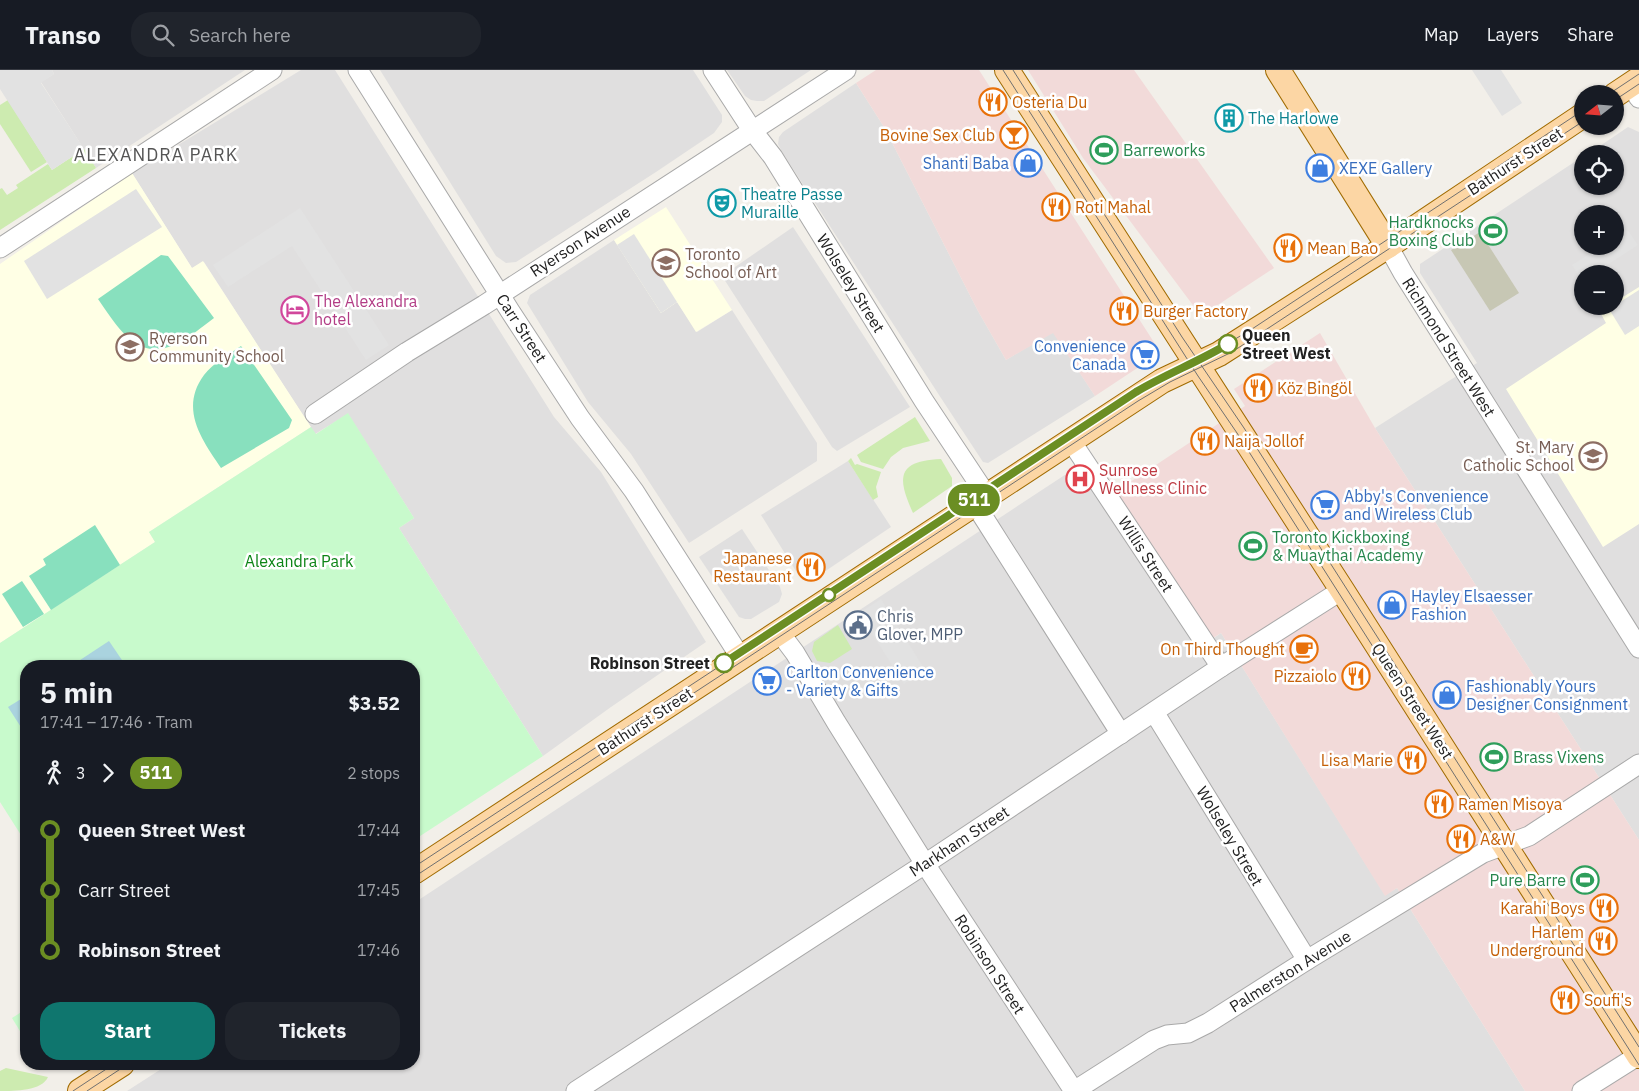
<!DOCTYPE html>
<html lang="en">
<head>
<meta charset="utf-8">
<style>
  body { margin:0; font-family:"IBM Plex Sans",sans-serif; background:#20242c; color:#f1f3f6; height:100vh; display:flex; flex-direction:column; font-size:19px; white-space:nowrap }
  * { box-sizing:border-box; margin:0 }
  p { font-size:16px; color:#9ea1a6 }
  .icon { flex:none; width:28px; height:28px; fill:none; stroke:currentColor; stroke-width:2; stroke-linecap:round; stroke-linejoin:round }
  .map { position:relative; flex:1; overflow:hidden }
  .side { position:absolute; left:20px; top:590px; width:400px; height:410px; display:flex; flex-direction:column; background:#171b24; border-radius:20px; box-shadow:0 1px 4px #0004 }
  .side>* { flex:none }
  .badge { padding:0 10px; border-radius:16px; font-size:18px; line-height:32px }
  .needle { width:32px; rotate:253deg }
  .tools { position:absolute; left:1574px; top:15px; display:grid; gap:10px }
  .tools a { display:grid; place-items:center; width:50px; height:50px; border-radius:50%; background:#171b24; box-shadow:0 1px 4px #0004; font-size:25px }
  .map>.badge { position:absolute; translate:-50% -50%; box-shadow:0 0 0 2px #fff }
  .legs { display:flex; align-items:center; gap:8px; height:55px; padding:0 20px; font-size:16px }
  .legs p { margin-inline-start:auto }
  .summary { display:flex; align-items:center; justify-content:space-between; height:85px; padding:0 20px }
  h1 { font-size:28px; font-weight:700; line-height:38px }
  .primary-button { display:flex; gap:10px; margin-top:auto; padding:10px 20px }
  .primary-button a { flex:1; height:58px; border-radius:20px; background:#0f766e; color:#fff; font-size:20px; font-weight:700; line-height:58px; text-align:center }
  .primary-button a+a { background:#20242c; color:#f1f3f6 }
  ul { padding:0 20px; list-style:none }
  li { display:flex; align-items:center; gap:18px; height:60px; font-size:19px }
  li i { display:grid; place-items:center; width:8px; height:100%; margin:0 6px; background:currentColor }
  li i::after { content:''; width:12px; height:12px; margin:-6px; border:4px solid; border-radius:50%; background:#171b24 }
  li p { margin-inline-start:auto }
  li:first-child i { background:linear-gradient(#0000 50%,currentColor 0) }
  li:last-child i { background:linear-gradient(currentColor 50%,#0000 0) }
  header { display:flex; align-items:center; gap:30px; box-sizing:border-box; height:70px; padding:0 25px; background:#171b24; border-bottom:1px solid #363941 }
  header strong { font-size:24px }
  nav { display:flex; gap:28px; margin-inline-start:auto; font-size:18px }
  .search { width:350px; height:45px; background:#20242c; display:flex; align-items:center; gap:12px; box-sizing:border-box; padding:0 18px; border-radius:20px; color:#9ea1a6; font-size:19px }
  .map>svg:first-child { display:block }
</style>
</head>
<body>
<header>
<strong>Transo</strong>
<div class="search"><svg class="icon" aria-label="search" viewBox="0 0 24 24"><circle cx="10" cy="10" r="6"/><path d="M15 15l6 6"/></svg>Search here</div>
<nav><a>Map</a><a>Layers</a><a>Share</a></nav>
</header>
<div class="map">
<svg width="1639" height="1021" viewBox="0 0 1639 1021">
  <rect width="100%" height="100%" fill="#f2efe9"/>
  <!-- residential -->
  <g fill="#e0dfdf" fill-rule="evenodd">
    <path d="M52,0H245L96,98L41,12L54,4Z"/>
    <path d="M301,0H335L554,347L601,402L706,572L611,637L543,686L399,458L414,448L348,344L315,364L204,192L192,198L132,103Z"/>
    <path d="M380,0H693L722,45V52L714,63L656,102L516,192L506,193L496,186Z"/>
    <path d="M727,0H811L764,31H757L751,30L745,26Z"/>
    <path d="M856,13L884,57L978,241L1006,290L1053,262L1095,326L988,393L983,392L941,328L782,82L778,74L779,67L783,62Z"/>
    <path d="M1628,57L1639,62V770L1375,358L1477,293L1420,203V194L1582,87V116H1615V84H1588ZM1582,144H1615V176H1582ZM1582,204H1615V236H1582Z"/>
    <path d="M793,157L910,337L837,381L832,377L722,206Z"/>
    <path d="M614,170L661,243L677,232L697,262L732,240L817,373V391L689,473L631,384L588,332L527,233L530,225Z"/>
    <path d="M848,391L891,457L821,504L809,511L803,509L799,506L761,445Z"/>
    <path d="M1077,397L1100,432L1115,422L1211,570L1221,563L1385,825L1397,818L1525,1021H127L169,994H414V833Z"/>
    <path d="M742,459L780,517L782,524L779,532L751,549H745L739,547L699,487Z"/>
  </g>
  <!-- commercial -->
  <g fill="#f2dad9">
    <path d="M876,0H979L1157,277V285L1095,326L1053,263L1006,290L978,241L884,57L856,13Z"/>
    <path d="M1028,0H1134L1274,198L1201,246L1083,88Z"/>
    <path d="M1320,263L1375,358L1639,770V1021H1525L1397,818L1385,826L1221,563L1210,570L1115,422L1245,336L1234,319Z"/>
  </g>
  <!-- education -->
  <g fill="#ffffe5">
    <path d="M132,103L192,198L203,191L311,357L149,462L155,472L0,573V194Z"/>
    <path d="M666,137L732,240L696,262L677,232L661,243L614,170Z"/>
    <path d="M1639,217V454L1603,477L1506,319L1606,253L1600,242L1609,236H1615V232Z"/>
  </g>
  <!-- construction -->
  <path fill="#c7c7b4" d="M1480,162L1519,223L1490,241L1451,180Z"/>
  <!-- grass -->
  <g fill="#cdebb0">
    <path d="M8,30L47,92L31,102L0,54V35Z"/>
    <path d="M84,79L96,98L0,160V119L2,118L7,125L18,118L16,115L48,94L52,100Z"/>
    <path d="M915,347L930,371L903,378L891,387L883,399L861,392L857,385Z"/>
    <path d="M851,388L855,395L857,394L881,402L876,417L878,427L873,430L848,391Z"/>
    <path d="M941,389L952,408V416L913,443C896,406 898,391 941,389Z"/>
    <path d="M838,555L852,579L830,593L817,591L812,581L814,572Z"/>
    <path d="M6,998L48,1007C42,1021 15,1021 0,1021V1001Z"/>
  </g>
  <!-- park -->
  <g fill="#c8facc">
    <path d="M348,343L414,448L399,458L543,686L414,770V596H26V773L0,732V573L155,472L149,462L311,357L316,364Z"/>
    <path d="M26,939V971L12,948Z"/>
  </g>
  <!-- pitch -->
  <g fill="#88e0be">
    <path d="M161,185L168,186L214,248C202,257 189,268 176,274C137,293 117,256 98,229Z"/>
    <path d="M241,276L292,350L289,358L221,398C202,370 179,339 204,305C213,293 228,285 241,276Z"/>
    <path d="M95,455L120,495L51,540L29,506L46,495L43,489Z"/>
    <path d="M22,511L44,544L23,557L2,524Z"/>
  </g>
  <!-- parking -->
  <g fill="#e2e2e2">
    <path d="M0,0H52L54,4L41,13L84,79L52,100L0,19Z"/>
    <path d="M1472,0H1501L1522,33L1502,46Z"/>
    <path d="M136,119L162,157L47,229L24,191Z"/>
    <path d="M300,138L389,275L366,290L292,176L228,217L213,195Z"/>
    <path d="M1628,160L1638,175L1601,199L1603,204H1582V211L1572,195L1602,176H1615V168Z"/>
    <path d="M634,164L677,232L661,243L617,175Z"/>
    <path d="M1639,220V256L1625,265L1609,239Z"/>
    <path d="M881,529L925,600L904,614L859,543Z"/>
  </g>
  <!-- water -->
  <g fill="#aad3df">
    <path d="M109,571L126,596H71Z"/>
    <path d="M26,626V665L8,637Z"/>
  </g>
  <g fill="none" stroke-linecap="round" stroke-linejoin="round">
    <!-- minor casing -->
    <g stroke="#a9a9a9" stroke-width="21">
      <g id="minor">
        <path d="M358,0L510,241L580,348L634,421L741,588"/>
        <path d="M713,0L752,60L773,87L924,331L987,426"/>
        <path d="M1631,15L1639,28"/>
        <path d="M1388,176L1403,203L1639,578"/>
        <path d="M0,178L272,0"/>
        <path d="M315,344L407,282L484,235L846,0"/>
        <path d="M1071,371L1221,597"/>
        <path d="M975,434L1121,664"/>
        <path d="M780,563L795,583L836,652L925,794L1074,1021"/>
        <path d="M1154,642L1307,890"/>
        <path d="M576,1021L925,794L1221,597L1342,520"/>
        <path d="M1074,1021L1154,970L1167,965L1188,963L1208,953L1307,890L1483,783L1529,766L1639,694"/>
        <path d="M1582,1021L1639,985"/>
      </g>
    </g>
    <!-- major casing -->
    <g stroke="#a06b00" stroke-width="26">
      <g id="major">
        <path d="M1007,0L1342,520L1639,986"/>
        <path d="M1278,0L1388,176"/>
        <path d="M1615,25L1639,9"/>
        <path d="M414,802L1162,311L1219,284L1388,176L1582,46"/>
        <path d="M80,1021L122,994"/>
      </g>
    </g>
    <!-- minor -->
    <use href="#minor" stroke="#fff" stroke-width="19"/>
    <!-- major -->
    <use href="#major" stroke="#fcd6a4" stroke-width="24"/>
    <!-- tram -->
    <g stroke="#707070" stroke-width="1">
      <path d="M1003,0L1198,306L1237,363L1639,995"/>
      <path d="M1013,0L1182,267L1244,358L1639,977"/>
      <path d="M1609,24L1639,4"/>
      <path d="M1615,30L1639,14"/>
      <path d="M414,797L1137,322L1164,306L1210,284L1252,259L1582,41"/>
      <path d="M414,807L1138,331L1170,312L1232,282L1582,52"/>
      <path d="M73,1021L114,994"/>
      <path d="M87,1021L128,994"/>
    </g>
  </g>
  <g fill="none" stroke-linecap="round" stroke-linejoin="round">
    <!-- line-1 casing -->
    <g stroke="#fff" stroke-width="11">
      <path id="line-1" d="M724,593L1136,322C1166,304 1198,292 1228,274"/>
    </g>
    <!-- line-1 -->
    <use href="#line-1" stroke="#6b8e23" stroke-width="8"/>
  </g>
  <!-- icons -->
  <defs>
    <g id="restaurant-ring" transform="scale(1.4375)"><circle r="9.5" fill="#fff" stroke="#e8710a" stroke-width="1.5"/><path d="M-5-6h1v4h1v-4h1v4h1v-4h1v5L-1.5 .5V6h-2V.5L-5-1ZM5-6V6H3V1.5H1.5Q1.5-4 5-6Z" fill="#e8710a"/></g>
    <g id="building-ring" transform="scale(1.4375)"><circle r="9.5" fill="#fff" stroke="#0f9aa8" stroke-width="1.5"/><path d="M-4-6H4V6H1V3H-1V6H-4ZM-2.5-4.3h1.7v1.8h-1.7ZM.8-4.3h1.7v1.8H.8ZM-2.5-1h1.7V.8h-1.7ZM.8-1h1.7V.8H.8Z" fill="#0f9aa8"/></g>
    <g id="bar-ring" transform="scale(1.4375)"><circle r="9.5" fill="#fff" stroke="#e8710a" stroke-width="1.5"/><path d="M-6-5H6L.8 .8V4.5H3.5V6h-7V4.5H-.8V.8Z" fill="#e8710a"/></g>
    <g id="stadium-ring" transform="scale(1.4375)"><circle r="9.5" fill="#fff" stroke="#2e9e5b" stroke-width="1.5"/><path d="M0-5a6.5 5 0 1 0 0 10a6.5 5 0 1 0 0-10ZM-3.5-1.8h7v3.6h-7Z" fill="#2e9e5b"/></g>
    <g id="shop-ring" transform="scale(1.4375)"><circle r="9.5" fill="#fff" stroke="#3f7fe0" stroke-width="1.5"/><path d="M-5-2.5h2.3a2.7 3.5 0 0 1 5.4 0H5L5.5 6h-11ZM-1.5-2.5h3a1.5 2.3 0 0 0-3 0Z" fill="#3f7fe0"/></g>
    <g id="theatre-ring" transform="scale(1.4375)"><circle r="9.5" fill="#fff" stroke="#0f9aa8" stroke-width="1.5"/><path d="M-5-5.5Q0-4 5-5.5V0Q5 5 0 6Q-5 5-5 0ZM-3.3-2.5H-1v1.5H-3.3ZM1-2.5H3.3v1.5H1ZM-2.8 1Q0 5.5 2.8 1Z" fill="#0f9aa8"/></g>
    <g id="university-ring" transform="scale(1.4375)"><circle r="9.5" fill="#fff" stroke="#8d6e63" stroke-width="1.5"/><path d="M0-5L7-2L0 1L-7-2ZM-4 1L0 2.5L4 1V4Q0 6-4 4Z" fill="#8d6e63"/></g>
    <g id="hotel-ring" transform="scale(1.4375)"><circle r="9.5" fill="#fff" stroke="#d1479c" stroke-width="1.5"/><path d="M-6-4.5h1.5V1H6V5H4.5V3h-9V5H-6ZM-4 0a1.8 1.8 0 1 1 3.6 0ZM.5 0V-2.5h3Q6-2.5 6 0Z" fill="#d1479c"/></g>
    <g id="school-ring" transform="scale(1.4375)"><circle r="9.5" fill="#fff" stroke="#8d6e63" stroke-width="1.5"/><path d="M0-5L7-2L0 1L-7-2ZM-4 1L0 2.5L4 1V4Q0 6-4 4Z" fill="#8d6e63"/></g>
    <g id="supermarket-ring" transform="scale(1.4375)"><circle r="9.5" fill="#fff" stroke="#3f7fe0" stroke-width="1.5"/><path d="M-6-5.5h2.5l.6 2H6L4.5 2H-2.5L-4.4-4H-6ZM-1.5 3.2a1.3 1.3 0 1 0 .1 0ZM3 3.2a1.3 1.3 0 1 0 .1 0Z" fill="#3f7fe0"/></g>
    <g id="hospital-ring" transform="scale(1.4375)"><circle r="9.5" fill="#fff" stroke="#e0444e" stroke-width="1.5"/><path d="M-5-5h3v3.5h4V-5h3V5h-3V1.5h-4V5h-3Z" fill="#e0444e"/></g>
    <g id="civic-ring" transform="scale(1.4375)"><circle r="9.5" fill="#fff" stroke="#5c6f8a" stroke-width="1.5"/><path d="M-.6-6.5H3V-4.5H.6V-3L4-1V1h2V6H-6V1h2V-1L-.6-3ZM-1.2 2.5V6h2.4V2.5Z" fill="#5c6f8a"/></g>
    <g id="cafe-ring" transform="scale(1.4375)"><circle r="9.5" fill="#fff" stroke="#e8710a" stroke-width="1.5"/><path d="M-5.5-4.5H6V0H3Q3 3.5 0 3.5H-2.5Q-5.5 3.5-5.5 0ZM3-3.2v2h1.7v-2ZM-6 4.5H4V6H-6Z" fill="#e8710a"/></g>
  </defs>
  <g fill-rule="evenodd">
    <use href="#restaurant-ring" x="993" y="32"/>
    <use href="#building-ring" x="1229" y="48"/>
    <use href="#bar-ring" x="1014" y="65"/>
    <use href="#stadium-ring" x="1104" y="80"/>
    <use href="#shop-ring" x="1028" y="93"/>
    <use href="#shop-ring" x="1320" y="98"/>
    <use href="#theatre-ring" x="722" y="133"/>
    <use href="#restaurant-ring" x="1056" y="137"/>
    <use href="#stadium-ring" x="1493" y="161"/>
    <use href="#restaurant-ring" x="1288" y="178"/>
    <use href="#university-ring" x="666" y="193"/>
    <use href="#hotel-ring" x="295" y="240"/>
    <use href="#restaurant-ring" x="1124" y="241"/>
    <use href="#school-ring" x="130" y="277"/>
    <use href="#supermarket-ring" x="1145" y="285"/>
    <use href="#restaurant-ring" x="1258" y="318"/>
    <use href="#restaurant-ring" x="1205" y="371"/>
    <use href="#school-ring" x="1593" y="386"/>
    <use href="#hospital-ring" x="1080" y="409"/>
    <use href="#supermarket-ring" x="1325" y="435"/>
    <use href="#stadium-ring" x="1253" y="476"/>
    <use href="#restaurant-ring" x="811" y="497"/>
    <use href="#shop-ring" x="1392" y="535"/>
    <use href="#civic-ring" x="858" y="555"/>
    <use href="#cafe-ring" x="1304" y="579"/>
    <use href="#restaurant-ring" x="1356" y="606"/>
    <use href="#supermarket-ring" x="767" y="611"/>
    <use href="#shop-ring" x="1447" y="625"/>
    <use href="#stadium-ring" x="1494" y="687"/>
    <use href="#restaurant-ring" x="1412" y="690"/>
    <use href="#restaurant-ring" x="1439" y="734"/>
    <use href="#restaurant-ring" x="1461" y="769"/>
    <use href="#stadium-ring" x="1585" y="810"/>
    <use href="#restaurant-ring" x="1604" y="838"/>
    <use href="#restaurant-ring" x="1603" y="871"/>
    <use href="#restaurant-ring" x="1565" y="930"/>
  </g>
  <!-- markers -->
  <g fill="#fff" stroke="#6b8e23" stroke-width="2.5">
    <circle cx="1228" cy="274" r="9"/>
    <circle cx="829" cy="525" r="6"/>
    <circle cx="724" cy="593" r="9"/>
  </g>
  <g text-anchor="middle" dominant-baseline="central" stroke-width="5" stroke-linejoin="round" paint-order="stroke">
    <!-- food labels -->
    <g font-size="16" fill="#c56008" stroke="#fff" text-anchor="start">
      <text x="1012" y="32">Osteria Du</text>
      <text x="995" y="65" text-anchor="end">Bovine Sex Club</text>
      <text x="1075" y="137">Roti Mahal</text>
      <text x="1307" y="178">Mean Bao</text>
      <text x="1143" y="241">Burger Factory</text>
      <text x="1277" y="318">Köz Bingöl</text>
      <text x="1224" y="371">Naija Jollof</text>
      <text x="792" y="488" text-anchor="end">Japanese<tspan x="792" dy="18">Restaurant</tspan></text>
      <text x="1285" y="579" text-anchor="end">On Third Thought</text>
      <text x="1337" y="606" text-anchor="end">Pizzaiolo</text>
      <text x="1393" y="690" text-anchor="end">Lisa Marie</text>
      <text x="1458" y="734">Ramen Misoya</text>
      <text x="1480" y="769">A&amp;W</text>
      <text x="1585" y="838" text-anchor="end">Karahi Boys</text>
      <text x="1584" y="862" text-anchor="end">Harlem<tspan x="1584" dy="18">Underground</tspan></text>
      <text x="1584" y="930">Soufi's</text>
    </g>
    <!-- culture labels -->
    <g font-size="16" fill="#0d838f" stroke="#fff" text-anchor="start">
      <text x="1248" y="48">The Harlowe</text>
      <text x="741" y="124">Theatre Passe<tspan x="741" dy="18">Muraille</tspan></text>
    </g>
    <!-- leisure labels -->
    <g font-size="16" fill="#27864d" stroke="#fff" text-anchor="start">
      <text x="1123" y="80">Barreworks</text>
      <text x="1474" y="152" text-anchor="end">Hardknocks<tspan x="1474" dy="18">Boxing Club</tspan></text>
      <text x="1272" y="467">Toronto Kickboxing<tspan x="1272" dy="18">&amp; Muaythai Academy</tspan></text>
      <text x="1513" y="687">Brass Vixens</text>
      <text x="1566" y="810" text-anchor="end">Pure Barre</text>
    </g>
    <!-- street labels -->
    <g font-size="16" fill="#222" stroke="#fff">
      <text transform="translate(1515 91) rotate(-33)">Bathurst Street</text>
      <text transform="translate(580 171) rotate(-33)">Ryerson Avenue</text>
      <text transform="translate(851 213) rotate(58)">Wolseley Street</text>
      <text transform="translate(522 258) rotate(57)">Carr Street</text>
      <text transform="translate(1449 277) rotate(58)">Richmond Street West</text>
      <text transform="translate(1146 484) rotate(57)">Willis Street</text>
      <text transform="translate(1413 631) rotate(57)">Queen Street West</text>
      <text transform="translate(645 651) rotate(-33)">Bathurst Street</text>
      <text transform="translate(1230 766) rotate(59)">Wolseley Street</text>
      <text transform="translate(959 771) rotate(-33)">Markham Street</text>
      <text transform="translate(990 894) rotate(57)">Robinson Street</text>
      <text transform="translate(1290 901) rotate(-32)">Palmerston Avenue</text>
    </g>
    <!-- shop labels -->
    <g font-size="16" fill="#366cbe" stroke="#fff" text-anchor="start">
      <text x="1009" y="93" text-anchor="end">Shanti Baba</text>
      <text x="1339" y="98">XEXE Gallery</text>
      <text x="1126" y="276" text-anchor="end">Convenience<tspan x="1126" dy="18">Canada</tspan></text>
      <text x="1344" y="426">Abby's Convenience<tspan x="1344" dy="18">and Wireless Club</tspan></text>
      <text x="1411" y="526">Hayley Elsaesser<tspan x="1411" dy="18">Fashion</tspan></text>
      <text x="786" y="602">Carlton Convenience<tspan x="786" dy="18">- Variety &amp; Gifts</tspan></text>
      <text x="1466" y="616">Fashionably Yours<tspan x="1466" dy="18">Designer Consignment</tspan></text>
    </g>
    <!-- education labels -->
    <g font-size="16" fill="#785e54" stroke="#fff" text-anchor="start">
      <text x="685" y="184">Toronto<tspan x="685" dy="18">School of Art</tspan></text>
      <text x="149" y="268">Ryerson<tspan x="149" dy="18">Community School</tspan></text>
      <text x="1574" y="377" text-anchor="end">St. Mary<tspan x="1574" dy="18">Catholic School</tspan></text>
    </g>
    <!-- hotel labels -->
    <g font-size="16" fill="#b23c85" stroke="#fff" text-anchor="start">
      <text x="314" y="231">The Alexandra<tspan x="314" dy="18">hotel</tspan></text>
    </g>
    <!-- stop labels -->
    <g font-size="16" font-weight="bold" fill="#222" stroke="#fff" text-anchor="start">
      <text x="1242" y="265">Queen<tspan x="1242" dy="18">Street West</tspan></text>
      <text x="710" y="593" text-anchor="end">Robinson Street</text>
    </g>
    <!-- health labels -->
    <g font-size="16" fill="#be3a42" stroke="#fff" text-anchor="start">
      <text x="1099" y="400">Sunrose<tspan x="1099" dy="18">Wellness Clinic</tspan></text>
    </g>
    <!-- park labels -->
    <g font-size="16" fill="#0c8416" stroke="#fff">
      <text x="299" y="491">Alexandra Park</text>
    </g>
    <!-- service labels -->
    <g font-size="16" fill="#4e5e75" stroke="#fff" text-anchor="start">
      <text x="877" y="546">Chris<tspan x="877" dy="18">Glover, MPP</tspan></text>
    </g>
    <!-- neighbourhood labels -->
    <g font-size="18" letter-spacing="1" fill="#555" stroke="#fff">
      <text x="156" y="84">ALEXANDRA PARK</text>
    </g>
  </g>
</svg>
<div class="tools">
<a><svg class="needle" viewBox="-14 -14 28 28"><path d="M0-13l5 13h-10z" fill="#e53935"/><path d="M0 13l5-13h-10z" fill="#9ea1a6"/></svg></a>
<a><svg class="icon" aria-label="locate" viewBox="0 0 24 24"><circle cx="12" cy="12" r="6"/><path d="M12 2v4M12 18v4M2 12h4M18 12h4"/></svg></a>
<a>+</a>
<a>−</a>
</div>
<b class="badge" style="left:974px;top:430px;background:#6b8e23;color:#fff">511</b>
<section class="side">
<div class="summary"><div><h1>5 min</h1><p>17:41 – 17:46 · Tram</p></div><b>$3.52</b></div>
<div class="legs"><svg class="icon" aria-label="walk" viewBox="0 0 24 24"><circle cx="13" cy="4" r="2"/><path d="M13 8l-2 6 4 7M11 14l-3 7M7 12l3-4h3l4 4"/></svg>3<svg class="icon" aria-label="forward" viewBox="0 0 24 24"><path d="M9 5l7 7-7 7"/></svg><b class="badge" style="background:#6b8e23;color:#fff">511</b><p>2 stops</p></div>
<ul>
<li><i style="color:#6b8e23"></i><b>Queen Street West</b><p>17:44</p></li>
<li><i style="color:#6b8e23"></i><span>Carr Street</span><p>17:45</p></li>
<li><i style="color:#6b8e23"></i><b>Robinson Street</b><p>17:46</p></li>
</ul>
<div class="primary-button"><a>Start</a><a>Tickets</a></div>
</section>
</div>
</body>
</html>
